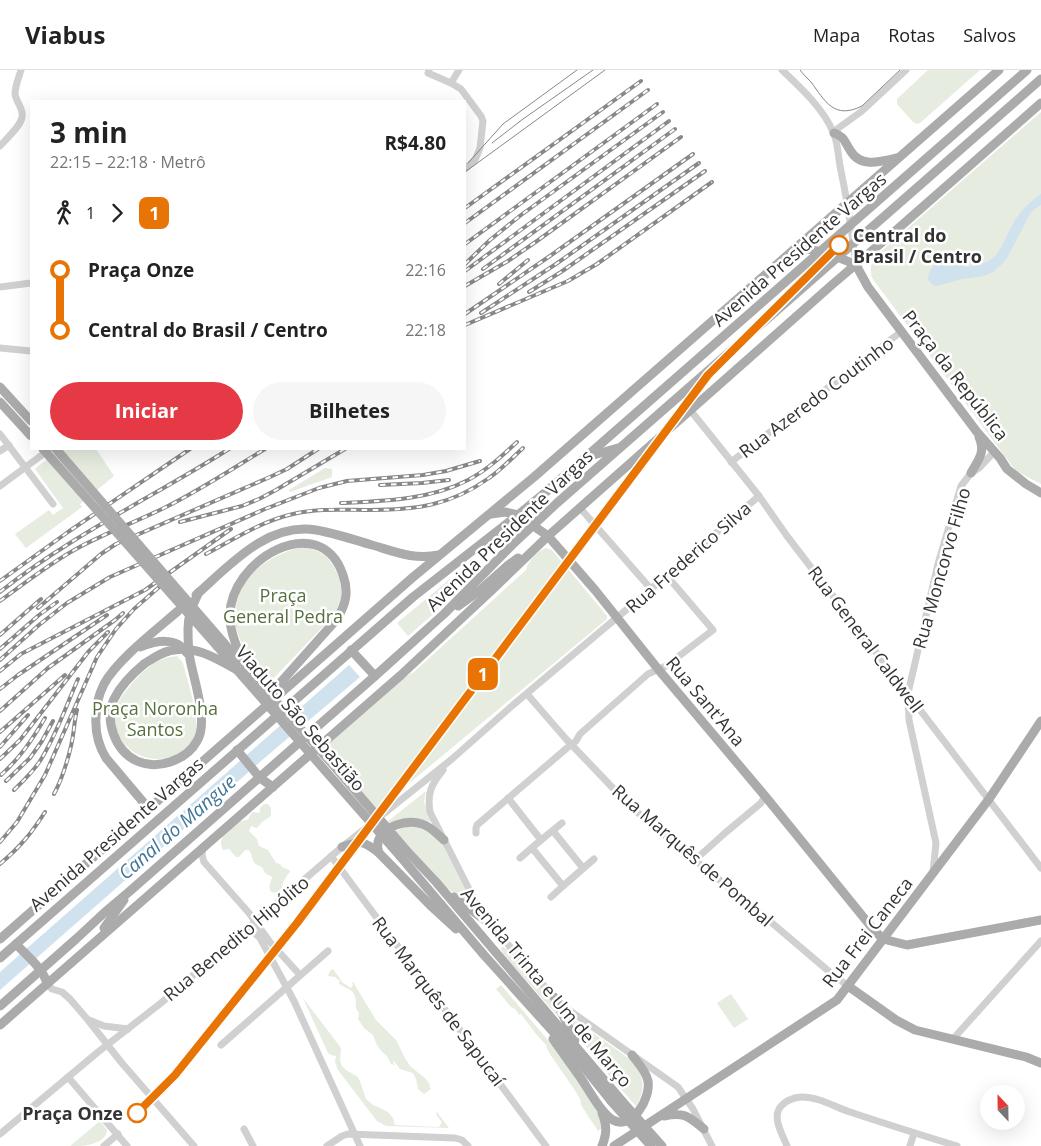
<!DOCTYPE html>
<html lang="pt">
<head>
<meta charset="utf-8">
<style>
  body { margin:0; font-family:"Open Sans",sans-serif; background:#f6f6f6; color:#222; height:100vh; display:flex; flex-direction:column; font-size:19px; white-space:nowrap }
  * { box-sizing:border-box; margin:0 }
  p { font-size:16px; color:#767676 }
  .icon { flex:none; width:28px; height:28px; fill:none; stroke:currentColor; stroke-width:2; stroke-linecap:round; stroke-linejoin:round }
  .map { position:relative; flex:1; overflow:hidden }
  .drawer { position:absolute; left:30px; top:30px; width:436px; height:350px; display:flex; flex-direction:column; background:#fff; border-radius:0px; box-shadow:0 5px 20px #0002 }
  .drawer>* { flex:none }
  .badge { padding:0 10px; border-radius:8px; font-size:18px; line-height:32px }
  .needle { width:32px; rotate:338deg }
  .tools { position:absolute; left:980px; top:1015px; display:grid; gap:10px }
  .tools a { display:grid; place-items:center; width:45px; height:45px; border-radius:50%; background:#fff; box-shadow:0 5px 20px #0002; font-size:25px }
  .map>.badge { position:absolute; translate:-50% -50%; box-shadow:0 0 0 2px #fff }
  .legs { display:flex; align-items:center; gap:8px; height:55px; padding:0 20px; font-size:16px }
  .legs p { margin-inline-start:auto }
  .head { display:flex; align-items:center; justify-content:space-between; height:85px; padding:0 20px }
  h1 { font-size:28px; font-weight:700; line-height:38px }
  .action { display:flex; gap:10px; margin-top:auto; padding:10px 20px }
  .action a { flex:1; height:58px; border-radius:30px; background:#e63946; color:#fff; font-size:20px; font-weight:700; line-height:58px; text-align:center }
  .action a+a { background:#f6f6f6; color:#222 }
  ul { padding:0 20px; list-style:none }
  li { display:flex; align-items:center; gap:18px; height:60px; font-size:19px }
  li i { display:grid; place-items:center; width:8px; height:100%; margin:0 6px; background:currentColor }
  li i::after { content:''; width:12px; height:12px; margin:-6px; border:4px solid; border-radius:50%; background:#fff }
  li p { margin-inline-start:auto }
  li:first-child i { background:linear-gradient(#0000 50%,currentColor 0) }
  li:last-child i { background:linear-gradient(currentColor 50%,#0000 0) }
  header { display:flex; align-items:center; gap:30px; box-sizing:border-box; height:70px; padding:0 25px; background:#fff; border-bottom:1px solid #e0e0e0 }
  header strong { font-size:24px }
  nav { display:flex; gap:28px; margin-inline-start:auto; font-size:18px }
  .map>svg:first-child { display:block }
</style>
</head>
<body>
<header>
<strong>Viabus</strong>
<nav><a>Mapa</a><a>Rotas</a><a>Salvos</a></nav>
</header>
<div class="map">
<svg width="1041" height="1076" viewBox="0 0 1041 1076">
  <rect width="100%" height="100%" fill="#fff"/>
  <!-- green -->
  <g fill="#e6ecdf">
    <path d="M928,0H980L920,53L917,54L913,52L897,34V29Z"/>
    <path d="M1041,42V414L1016,401L872,208C870,200 870,193 876,186Z"/>
    <path d="M60,379H96L114,406L80,434L82,437L26,478L15,464L49,440L53,445L63,438L35,399Z"/>
    <path d="M325,398L332,399V407L290,422L289,420Z"/>
    <path d="M302,477L315,480L326,486L334,497L340,509L342,526L335,544L269,613C256,597 243,581 237,561C234,553 234,544 236,535C238,529 239,522 242,517C254,496 279,482 302,477Z"/>
    <path d="M546,478L552,480L607,546V549L377,740L323,679L403,608L414,602L526,500C528,491 537,481 546,478Z"/>
    <path d="M450,509L456,510L458,514L457,518L431,546L408,566L397,553Z"/>
    <path d="M177,586L183,593C187,609 199,646 196,661C195,668 189,675 184,679C153,706 103,674 117,635C120,628 125,622 130,616C139,605 151,592 166,588C169,587 174,587 177,586Z"/>
    <path d="M426,721L424,732L431,752C412,747 408,747 389,754L387,752Z"/>
    <path d="M264,734H268L271,738V746L262,752L257,758L251,756L249,761L257,769L259,776L268,780L276,793L280,794L282,797L289,800L290,801C289,804 286,806 285,809C280,816 285,825 271,822C268,817 270,813 272,808V807L265,803L262,797C249,792 255,790 249,780H245L239,787H236L229,779L223,780C222,777 221,775 221,772C223,762 238,749 248,750L251,743L255,742L259,743L260,742V738Z"/>
    <path d="M406,757C422,756 433,762 442,774L475,839L443,815L395,761Z"/>
    <path d="M503,876L506,879L507,878L547,924L551,929L562,951L502,883L503,882L500,879Z"/>
    <path d="M333,899L343,913L351,918L353,915L352,913L353,912L376,950L396,970L405,988L410,996L426,1009L430,1015L429,1016L431,1019L424,1024L425,1025L418,1019L416,1009L413,1003L400,999L394,991L393,992L395,995L391,994L387,986L382,982L377,975L373,965L364,958L358,949L359,943C353,937 358,931 354,924C350,917 342,918 338,912H341L335,907L328,906L330,901Z"/>
    <path d="M501,915L558,982L593,1034L600,1045L602,1058L598,1061L581,1035L580,1029L576,1022L550,984L546,977L547,976L536,964L521,944L519,945L515,939L511,937L496,919Z"/>
    <path d="M731,924L748,949L734,958L717,933Z"/>
    <path d="M303,928L341,978L340,991L342,996L346,1000L358,1007L361,1014L366,1029L373,1035L382,1039L388,1042L393,1048L395,1055L439,1057L442,1052L437,1046L436,1041L449,1058L386,1056L377,1051L338,1000L335,992L336,986L331,985L328,983Z"/>
    <path d="M569,946L627,987C643,1001 648,1017 636,1036C612,1008 584,981 569,946Z"/>
    <path d="M100,1051L107,1060C107,1065 105,1066 101,1070C90,1076 84,1076 70,1076Z"/>
  </g>
  <!-- water -->
  <g fill="#cfe2ee">
    <path d="M1041,124V135L1031,142L1007,188L1001,195L993,202L984,206L962,209L938,216H934L928,210C928,198 939,185 952,190C957,191 961,195 967,197C1002,193 999,177 1014,152C1021,140 1030,132 1041,124Z"/>
    <path d="M349,595L360,607L261,691L0,920V902Z"/>
  </g>
  <g fill="none" stroke-linecap="round" stroke-linejoin="round">
    <!-- minor -->
    <g stroke="#d0d0d0" stroke-width="7">
      <path d="M429,0L428,3L451,13L461,19L481,46L483,51L480,78L475,90L465,99"/>
      <path d="M782,0C799,16 824,39 833,62C838,72 838,85 840,96C847,129 852,162 856,195"/>
      <path d="M451,13L459,0"/>
      <path d="M833,62L862,41L906,0"/>
      <path d="M0,76C6,69 21,56 22,47C24,39 16,32 15,24C15,16 19,7 21,0"/>
      <path d="M0,217L31,213"/>
      <path d="M0,278L31,281"/>
      <path d="M691,341L759,426L787,466L1041,798"/>
      <path d="M0,364L53,434"/>
      <path d="M0,381L9,375"/>
      <path d="M731,392L902,261"/>
      <path d="M0,416L50,379"/>
      <path d="M580,438L651,519"/>
      <path d="M527,624L566,669L631,737L695,790L752,836L832,904L848,916"/>
      <path d="M443,700C431,715 427,723 430,742L476,833L490,854L554,927L566,938L678,1017L693,1039L712,1076"/>
      <path d="M508,728L541,770L562,753"/>
      <path d="M553,761L583,798"/>
      <path d="M476,763V758L477,755L567,678L576,671L580,664L648,604L666,596L713,560L667,506"/>
      <path d="M203,777L202,785L204,792L249,843L270,872L300,905"/>
      <path d="M532,778L563,816L551,827"/>
      <path d="M331,786L546,1076"/>
      <path d="M520,788L541,770"/>
      <path d="M695,790L725,763L761,733L765,726"/>
      <path d="M933,802L936,773L909,650L908,623L938,494L961,416L971,403L979,398L994,382"/>
      <path d="M563,816L594,789"/>
      <path d="M248,857L260,868L294,931L360,1076"/>
      <path d="M47,914L52,919L62,922L70,929L88,950L121,992L194,1076"/>
      <path d="M89,950L104,956L128,959"/>
      <path d="M953,969L1041,871"/>
      <path d="M221,975L328,881"/>
      <path d="M68,1007L127,1076"/>
      <path d="M244,1059L253,1076"/>
      <path d="M0,1064L98,982L161,933L342,777L452,689L513,635L651,519L759,426"/>
      <path d="M104,1076L118,1064"/>
      <path d="M327,1076L342,1066L348,1064L455,1068L462,1070L468,1076"/>
      <path d="M787,1076C783,1066 773,1049 779,1039C784,1031 794,1027 802,1027C819,1027 835,1037 850,1042C886,1054 921,1065 957,1076"/>
      <path d="M910,1076L914,1063"/>
    </g>
    <!-- major -->
    <g stroke="#ababab" stroke-width="9">
      <path d="M834,63C845,67 844,71 850,80C860,98 880,92 897,88"/>
      <path d="M794,180C809,175 841,188 856,195"/>
      <path d="M856,195L868,217L977,362L1000,388L1007,399L1026,414L1041,423"/>
      <path d="M0,317L31,351"/>
      <path d="M0,332L31,366"/>
      <path d="M590,386L618,378"/>
      <path d="M971,403C978,390 986,383 979,367"/>
      <path d="M491,444L505,442L518,445L548,466L595,520L658,599L765,726L873,859L883,869L907,875L1041,850"/>
      <path d="M196,525C229,496 267,452 316,460C335,463 354,470 372,475C396,482 414,490 439,485"/>
      <path d="M458,536L479,521L507,496L518,488"/>
      <path d="M223,572L240,592"/>
      <path d="M217,576L236,599"/>
      <path d="M140,577C156,571 176,566 187,583"/>
      <path d="M351,580L375,606"/>
      <path d="M144,594C132,604 121,615 114,629C104,650 115,681 137,691C157,700 186,691 197,671C209,652 194,611 190,589C188,579 188,568 188,559C188,545 193,534 199,522"/>
      <path d="M246,598C239,582 230,564 230,547C228,491 320,437 343,505C349,522 346,534 337,549L265,630"/>
      <path d="M237,680L260,708L273,717"/>
      <path d="M149,739L106,688C98,675 95,662 96,647C96,636 99,624 104,614C117,590 156,560 178,541"/>
      <path d="M342,777C361,770 364,771 379,783L432,837L456,859"/>
      <path d="M406,780L436,812L622,1031"/>
      <path d="M379,783C378,780 377,776 378,772C382,756 407,749 422,754C430,756 437,764 444,770"/>
      <path d="M400,786L484,885L574,985L611,1031"/>
      <path d="M454,827L490,854"/>
      <path d="M104,858L124,830"/>
      <path d="M0,869L412,508L534,407L999,0"/>
      <path d="M16,874C26,885 44,899 47,914"/>
      <path d="M0,888L413,527L518,445L547,421L1027,0"/>
      <path d="M848,916L896,950L915,960L1026,987L1041,993"/>
      <path d="M554,927L575,970"/>
      <path d="M0,936L76,869L104,843L130,821L375,606L444,544L512,475L557,433L1041,9"/>
      <path d="M0,955L401,605L492,520L548,466L834,213L893,163L1041,33"/>
      <path d="M553,969C562,982 571,994 580,1007C588,1018 601,1044 613,1050C632,1061 651,1028 648,1011C646,1001 638,993 632,985"/>
      <path d="M664,1046C685,1042 688,1046 704,1059"/>
      <path d="M602,1076C607,1064 607,1055 602,1043"/>
      <path d="M614,1076L837,930L989,729L1041,651"/>
    </g>
    <!-- tram -->
    <g stroke="#888" stroke-width="1">
      <path d="M800,0C803,4 807,8 811,12C825,31 834,50 862,36L900,0"/>
      <path d="M492,73L523,49L593,0"/>
      <path d="M468,93L503,54L577,0"/>
      <path d="M465,102L605,0"/>
    </g>
    <!-- rail casing -->
    <g stroke="#888" stroke-width="4">
      <g id="rail">
        <path d="M465,138L641,11"/>
        <path d="M465,153L648,20"/>
        <path d="M465,174L657,34"/>
        <path d="M465,194L490,170L521,145L663,42"/>
        <path d="M483,199L675,59"/>
        <path d="M465,201L669,51"/>
        <path d="M499,214L528,190"/>
        <path d="M465,216L508,191L537,171L681,67"/>
        <path d="M529,222L561,202L705,101"/>
        <path d="M481,243L556,194L699,93"/>
        <path d="M465,244L550,186L693,84"/>
        <path d="M465,255L568,211L597,194L712,112"/>
        <path d="M380,415L422,413L449,410"/>
        <path d="M341,433C383,431 430,430 468,410C487,400 502,386 517,372"/>
        <path d="M180,452L242,436L259,429L276,420L345,379"/>
        <path d="M206,484C234,469 262,451 293,444C318,438 344,440 369,440C415,440 450,436 489,408C501,400 512,388 523,378"/>
        <path d="M0,511L68,462L190,379"/>
        <path d="M0,522C70,466 153,427 229,379"/>
        <path d="M0,531C25,513 49,494 76,479C105,463 136,452 166,437C200,420 232,399 265,379"/>
        <path d="M38,538L101,484L116,474L270,407L287,399L318,379"/>
        <path d="M0,565L41,529"/>
        <path d="M0,579L39,545L57,532"/>
        <path d="M0,590L39,555L67,533L110,507L265,439L319,418L347,411L423,405L446,401L480,391"/>
        <path d="M0,601L21,584L145,520L231,459"/>
        <path d="M0,619L18,605L107,545"/>
        <path d="M0,641L48,598L115,550L123,543"/>
        <path d="M0,662L65,605"/>
        <path d="M0,677L28,645"/>
        <path d="M0,689L20,670L89,581L108,562"/>
        <path d="M1,705C20,688 32,670 45,648"/>
        <path d="M6,711L30,688L42,671L53,651"/>
        <path d="M14,720C23,711 33,702 40,691C56,666 66,636 78,609"/>
        <path d="M54,724C62,709 67,693 71,676C74,664 74,652 77,640"/>
        <path d="M0,772L17,752L45,705L97,587L116,559L134,539L166,511"/>
        <path d="M0,794C20,777 31,764 45,742"/>
      </g>
    </g>
    <!-- rail -->
    <use href="#rail" stroke="#fff" stroke-width="2" stroke-dasharray="5.5" stroke-linecap="butt"/>
    <!-- major-bridge -->
    <g stroke="#ababab" stroke-width="9">
      <path d="M43,379L217,576"/>
      <path d="M56,379L223,572"/>
      <path d="M144,594C152,589 160,583 169,581C194,574 216,588 237,600L400,786"/>
      <path d="M246,598L335,697L406,780"/>
      <path d="M611,1031L651,1076"/>
      <path d="M622,1031L662,1076"/>
    </g>
  </g>
  <g fill="none" stroke-linecap="round" stroke-linejoin="round">
    <!-- line-1 casing -->
    <g stroke="#fff" stroke-width="11">
      <path id="line-1" d="M137,1043L175,1005L297,853L708,305L839,175"/>
    </g>
    <!-- line-1 -->
    <use href="#line-1" stroke="#e77405" stroke-width="8"/>
  </g>
  <!-- markers -->
  <g fill="#fff" stroke="#e77405" stroke-width="2.5">
    <circle cx="839" cy="175" r="9"/>
    <circle cx="137" cy="1043" r="9"/>
  </g>
  <g text-anchor="middle" dominant-baseline="central" stroke-width="5" stroke-linejoin="round" paint-order="stroke">
    <!-- stop labels -->
    <g font-size="18" font-weight="bold" fill="#333" stroke="#fff" text-anchor="start">
      <text x="853" y="165">Central do<tspan x="853" dy="21">Brasil / Centro</tspan></text>
      <text x="123" y="1043" text-anchor="end">Praça Onze</text>
    </g>
    <!-- street labels -->
    <g font-size="18" fill="#333" stroke="#fff">
      <text transform="translate(799 179) rotate(-41)">Avenida Presidente Vargas</text>
      <text transform="translate(956 305) rotate(52)">Praça da República</text>
      <text transform="translate(816 327) rotate(-37)">Rua Azeredo Coutinho</text>
      <text transform="translate(509 460) rotate(-44)">Avenida Presidente Vargas</text>
      <text transform="translate(688 487) rotate(-41)">Rua Frederico Silva</text>
      <text transform="translate(941 498) rotate(-74)">Rua Moncorvo Filho</text>
      <text transform="translate(866 569) rotate(53)">Rua General Caldwell</text>
      <text transform="translate(706 631) rotate(50)">Rua Sant'Ana</text>
      <text transform="translate(301 648) rotate(49)">Viaduto São Sebastião</text>
      <text transform="translate(116 764) rotate(-41)">Avenida Presidente Vargas</text>
      <text transform="translate(693 785) rotate(41)">Rua Marquês de Pombal</text>
      <text transform="translate(867 862) rotate(-52)">Rua Frei Caneca</text>
      <text transform="translate(236 868) rotate(-40)">Rua Benedito Hipólito</text>
      <text transform="translate(547 917) rotate(50)">Avenida Trinta e Um de Março</text>
      <text transform="translate(439 931) rotate(53)">Rua Marquês de Sapucaí</text>
    </g>
    <!-- park labels -->
    <g font-size="18" fill="#56703f" stroke="#fff">
      <text x="283" y="525">Praça<tspan x="283" dy="21">General Pedra</tspan></text>
      <text x="155" y="638">Praça Noronha<tspan x="155" dy="21">Santos</tspan></text>
    </g>
    <!-- water labels -->
    <g font-size="19" font-style="italic" fill="#3f7597" stroke="#fff">
      <text transform="translate(177 757) rotate(-41)">Canal do Mangue</text>
    </g>
  </g>
</svg>
<div class="tools">
<a><svg class="needle" viewBox="-14 -14 28 28"><path d="M0-13l5 13h-10z" fill="#e53935"/><path d="M0 13l5-13h-10z" fill="#767676"/></svg></a>
</div>
<b class="badge" style="left:483px;top:604px;background:#e77405;color:#fff">1</b>
<section class="drawer">
<div class="head"><div><h1>3 min</h1><p>22:15 – 22:18 · Metrô</p></div><b>R$4.80</b></div>
<div class="legs"><svg class="icon" aria-label="walk" viewBox="0 0 24 24"><circle cx="13" cy="4" r="2"/><path d="M13 8l-2 6 4 7M11 14l-3 7M7 12l3-4h3l4 4"/></svg>1<svg class="icon" aria-label="forward" viewBox="0 0 24 24"><path d="M9 5l7 7-7 7"/></svg><b class="badge" style="background:#e77405;color:#fff">1</b></div>
<ul>
<li><i style="color:#e77405"></i><b>Praça Onze</b><p>22:16</p></li>
<li><i style="color:#e77405"></i><b>Central do Brasil / Centro</b><p>22:18</p></li>
</ul>
<div class="action"><a>Iniciar</a><a>Bilhetes</a></div>
</section>
</div>
</body>
</html>
